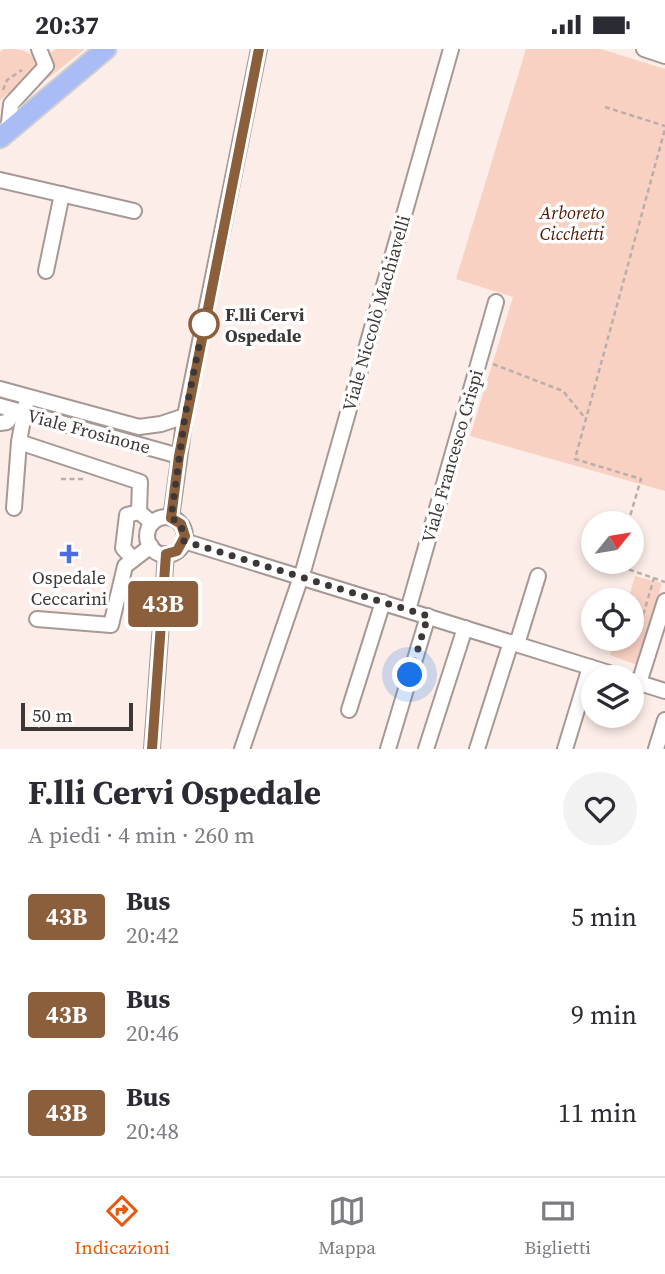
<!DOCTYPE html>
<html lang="it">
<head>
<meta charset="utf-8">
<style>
  body { margin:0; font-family:"Source Serif 4",serif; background:#f2f2f3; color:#2b2b33; height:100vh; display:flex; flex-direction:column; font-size:26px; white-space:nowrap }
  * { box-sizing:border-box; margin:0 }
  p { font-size:23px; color:#7c7c81 }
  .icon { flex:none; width:38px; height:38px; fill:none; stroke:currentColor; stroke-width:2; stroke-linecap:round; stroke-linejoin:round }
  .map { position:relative; height:700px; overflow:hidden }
  .side { display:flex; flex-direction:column; background:#fff; flex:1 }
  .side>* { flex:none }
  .badge { padding:0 14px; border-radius:5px; font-size:24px; line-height:46px }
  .needle { width:46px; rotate:60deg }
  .tools { position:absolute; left:581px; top:462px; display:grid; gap:14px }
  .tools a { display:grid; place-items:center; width:63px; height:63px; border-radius:50%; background:#fff; box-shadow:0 4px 10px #0003; font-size:35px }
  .scale { position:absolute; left:21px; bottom:18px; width:112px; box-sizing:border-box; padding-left:7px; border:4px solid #3d3735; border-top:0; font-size:19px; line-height:24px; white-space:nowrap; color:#3d3735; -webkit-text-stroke:5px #fff; paint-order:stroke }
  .you { position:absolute; width:35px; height:35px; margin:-18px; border:5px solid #fff; border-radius:50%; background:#1a73e8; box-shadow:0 0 0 10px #1a73e833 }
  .map>.badge { position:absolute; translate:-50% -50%; box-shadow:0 0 0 4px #fff }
  .round { display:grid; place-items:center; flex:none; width:74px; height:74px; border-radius:37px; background:#f2f2f3 }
  .overview { display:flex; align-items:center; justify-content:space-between; height:119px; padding:0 28px }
  h1 { font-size:33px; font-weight:700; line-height:52px }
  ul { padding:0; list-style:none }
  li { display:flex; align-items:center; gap:21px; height:98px; padding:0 28px }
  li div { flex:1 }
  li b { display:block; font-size:26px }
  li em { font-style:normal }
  li .badge { min-width:77px; font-weight:700; text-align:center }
  .status { display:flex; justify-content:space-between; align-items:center; height:49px; padding:0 35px; background:#fff; direction:ltr }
  .status svg { height:19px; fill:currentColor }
  .menu { display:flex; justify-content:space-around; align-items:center; height:98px; border-top:2px solid #e1e1e2; background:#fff; font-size:19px; color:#7c7c81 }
  .menu a { display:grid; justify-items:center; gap:4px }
  .menu .active { color:#ea580c }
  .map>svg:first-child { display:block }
</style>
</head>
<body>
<div class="status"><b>20:37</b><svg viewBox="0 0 49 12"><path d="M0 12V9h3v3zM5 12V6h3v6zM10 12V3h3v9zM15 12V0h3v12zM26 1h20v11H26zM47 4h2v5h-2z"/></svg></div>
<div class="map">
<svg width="665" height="700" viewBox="0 0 665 700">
  <rect width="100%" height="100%" fill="#fcede8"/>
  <!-- green -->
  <g fill="#f9d1c3">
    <path d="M4,0C20,0 30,0 38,16L33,25L0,51V3Z"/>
    <path d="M56,0H85L46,31L51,20L49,5Z"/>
    <path d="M526,0H601L665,20V442L470,387L513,248L456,230Z"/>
    <path d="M635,527L662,534L637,616L610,606L615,590H632V551H628Z"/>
  </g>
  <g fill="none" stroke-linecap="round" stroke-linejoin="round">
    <!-- minor casing -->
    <g stroke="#a69995" stroke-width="18">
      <g id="minor">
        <path d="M644,0L665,7"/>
        <path d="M8,83L11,55L46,17L39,0"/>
        <path d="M0,131L134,162"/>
        <path d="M46,222L62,145"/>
        <path d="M0,340L139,378L161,375L185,367"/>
        <path d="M27,348L19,393L140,433L139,463L152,474"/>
        <path d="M0,357L179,407"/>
        <path d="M0,374L7,373L15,362"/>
        <path d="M14,459L19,393"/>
        <circle cx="166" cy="487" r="19"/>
        <path d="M171,469L185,367L259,0"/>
        <path d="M184,492L622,628"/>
        <path d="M132,509L123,499L127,466L139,463"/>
        <path d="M408,561L496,253"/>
        <path d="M37,570L111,576L125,517L151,497"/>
        <path d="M517,595L538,527"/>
        <path d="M633,632L665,642"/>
        <path d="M639,634L665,552"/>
        <path d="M349,661L383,553"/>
        <path d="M152,700L166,505"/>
        <path d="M242,700L304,519L451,0"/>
        <path d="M388,700L428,567"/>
        <path d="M426,700L465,579"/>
        <path d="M477,700L511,593"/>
        <path d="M565,700L590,618"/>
        <path d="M656,700L665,671"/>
      </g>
    </g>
    <!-- major casing -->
    <g stroke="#d0cfcf" stroke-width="23">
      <path id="major" d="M0,89L106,0"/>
    </g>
    <!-- path -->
    <g stroke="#baaeaa" stroke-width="2.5" stroke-dasharray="5 3.5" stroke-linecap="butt">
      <path d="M3,41L7,31L22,21"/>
      <path d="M605,58L665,77"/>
      <path d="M493,315L563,342L586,370"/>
      <path d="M61,430H84"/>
      <path d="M628,474L641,430L575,410L665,80"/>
      <path d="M617,513L616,516L665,533"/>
      <path d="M636,590L654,529"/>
    </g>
    <!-- minor -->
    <use href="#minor" stroke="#fff" stroke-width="14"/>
    <!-- major -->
    <use href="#major" stroke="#a9bcf5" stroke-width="19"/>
  </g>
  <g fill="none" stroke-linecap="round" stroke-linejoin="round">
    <!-- line casing -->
    <g stroke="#fff" stroke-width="16">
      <path id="line" d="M152,700L166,505L177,502L185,487L181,475L171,469L179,407L259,0"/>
    </g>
    <!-- line -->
    <use href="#line" stroke="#8b5e3c" stroke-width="10"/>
    <!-- walk -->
    <path stroke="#3d3735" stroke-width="7" stroke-dasharray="0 12.6" d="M204,275L206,262L185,367L171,469L181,475L184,492L428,567L410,626"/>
  </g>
  <!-- markers -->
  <circle fill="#fff" stroke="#8b5e3c" stroke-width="3.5" cx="204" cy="275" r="14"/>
  <path fill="#4d6de1" stroke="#fff" stroke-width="2.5" d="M65.5 494.5h7v7h7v7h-7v7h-7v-7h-7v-7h7z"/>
  <g text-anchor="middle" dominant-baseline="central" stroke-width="7" stroke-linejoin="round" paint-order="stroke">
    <!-- park labels -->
    <g font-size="18" font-style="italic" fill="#531600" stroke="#fff">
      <text x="572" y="163">Arboreto<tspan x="572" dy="21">Cicchetti</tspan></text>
    </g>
    <!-- street labels -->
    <g font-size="18" fill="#3d3735" stroke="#fff">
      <text transform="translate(376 264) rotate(-74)">Viale Niccolò Machiavelli</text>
      <text transform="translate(89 382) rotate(15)">Viale Frosinone</text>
      <text transform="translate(452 407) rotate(-74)">Viale Francesco Crispi</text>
    </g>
    <!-- stop labels -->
    <g font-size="18" font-weight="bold" fill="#3d3735" stroke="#fff" text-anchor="start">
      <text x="225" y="265">F.lli Cervi<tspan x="225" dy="21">Ospedale</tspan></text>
    </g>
    <!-- poi labels -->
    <g font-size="18" fill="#3d3735" stroke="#fff">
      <text x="69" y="528">Ospedale<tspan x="69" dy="21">Ceccarini</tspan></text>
    </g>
  </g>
</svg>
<div class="tools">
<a><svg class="needle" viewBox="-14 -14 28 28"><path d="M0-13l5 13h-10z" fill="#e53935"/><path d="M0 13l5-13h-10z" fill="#7c7c81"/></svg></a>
<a><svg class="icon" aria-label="locate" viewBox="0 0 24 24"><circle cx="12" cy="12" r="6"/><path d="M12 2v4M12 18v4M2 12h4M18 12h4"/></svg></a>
<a><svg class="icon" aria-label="layers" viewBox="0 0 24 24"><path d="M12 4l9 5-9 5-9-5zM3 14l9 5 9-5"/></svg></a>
</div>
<div class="scale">50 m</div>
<div class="you" style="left:410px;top:626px"></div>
<b class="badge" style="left:163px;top:555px;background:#8b5e3c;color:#fff">43B</b>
</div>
<section class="side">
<div class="overview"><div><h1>F.lli Cervi Ospedale</h1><p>A piedi · 4 min · 260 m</p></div><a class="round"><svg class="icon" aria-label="heart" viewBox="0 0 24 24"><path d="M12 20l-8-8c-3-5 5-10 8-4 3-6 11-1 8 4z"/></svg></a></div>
<ul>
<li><span class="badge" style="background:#8b5e3c;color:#fff">43B</span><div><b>Bus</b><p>20:42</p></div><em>5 min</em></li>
<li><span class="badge" style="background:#8b5e3c;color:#fff">43B</span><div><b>Bus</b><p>20:46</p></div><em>9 min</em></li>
<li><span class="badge" style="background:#8b5e3c;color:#fff">43B</span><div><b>Bus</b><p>20:48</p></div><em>11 min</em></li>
</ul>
</section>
<nav class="menu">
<a class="active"><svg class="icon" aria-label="directions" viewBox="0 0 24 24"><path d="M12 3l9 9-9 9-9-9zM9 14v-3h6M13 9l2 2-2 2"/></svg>Indicazioni</a>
<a><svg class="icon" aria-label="map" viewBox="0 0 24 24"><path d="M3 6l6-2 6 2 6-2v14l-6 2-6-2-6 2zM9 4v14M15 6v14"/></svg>Mappa</a>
<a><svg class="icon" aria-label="tickets" viewBox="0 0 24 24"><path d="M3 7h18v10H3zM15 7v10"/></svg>Biglietti</a>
</nav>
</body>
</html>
